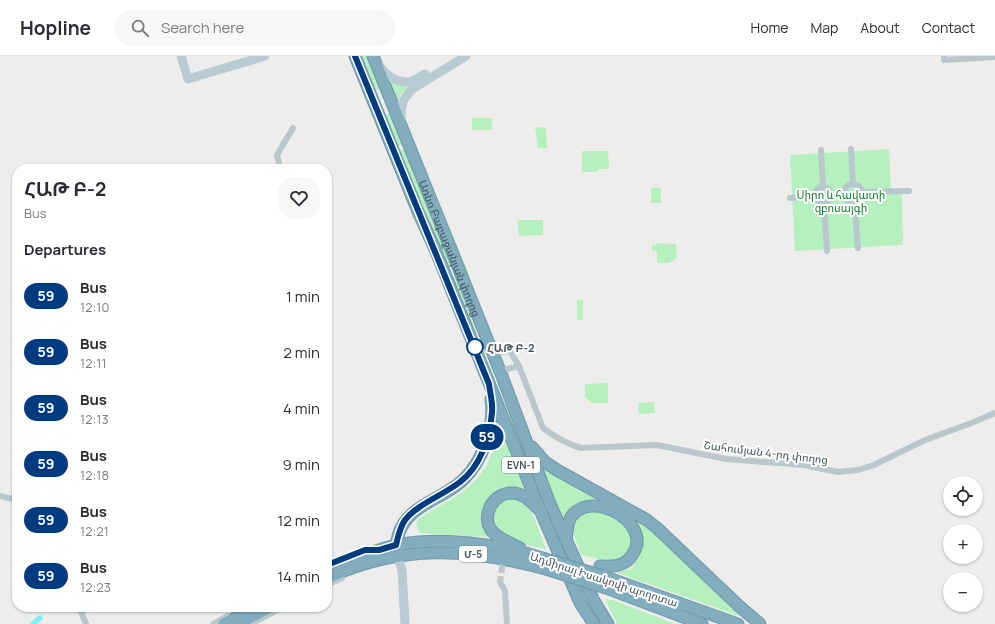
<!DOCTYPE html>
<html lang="en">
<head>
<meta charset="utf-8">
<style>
  body { margin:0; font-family:Manrope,"Noto Sans Armenian",sans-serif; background:#f7f7f7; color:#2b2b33; height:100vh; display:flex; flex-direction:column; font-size:15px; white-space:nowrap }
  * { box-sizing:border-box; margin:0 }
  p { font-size:13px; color:#7c7c81 }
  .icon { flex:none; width:22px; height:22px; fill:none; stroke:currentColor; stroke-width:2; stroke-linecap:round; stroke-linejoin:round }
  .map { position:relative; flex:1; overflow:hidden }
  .sheet { position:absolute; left:12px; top:108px; width:320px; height:448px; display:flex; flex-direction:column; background:#fff; border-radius:16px; box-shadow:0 1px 3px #0004 }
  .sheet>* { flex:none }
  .badge { padding:0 8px; border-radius:13px; font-size:14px; line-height:26px }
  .fabs { position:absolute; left:943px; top:420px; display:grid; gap:8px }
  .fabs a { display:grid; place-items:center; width:40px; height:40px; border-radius:50%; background:#fff; box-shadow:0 1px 3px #0004; font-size:20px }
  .map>.badge { position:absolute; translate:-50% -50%; box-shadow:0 0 0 2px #fff }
  h2 { padding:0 12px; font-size:15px; line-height:36px }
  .round { display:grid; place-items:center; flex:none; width:42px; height:42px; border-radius:16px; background:#f7f7f7 }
  .overview { display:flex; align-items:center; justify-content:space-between; height:68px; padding:0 12px }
  h1 { font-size:19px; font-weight:700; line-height:30px }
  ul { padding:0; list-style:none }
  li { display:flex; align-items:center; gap:12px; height:56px; padding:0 12px }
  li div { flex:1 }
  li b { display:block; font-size:15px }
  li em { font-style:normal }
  li .badge { min-width:44px; font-weight:700; text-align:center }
  header { display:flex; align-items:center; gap:24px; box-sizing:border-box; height:56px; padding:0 20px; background:#fff; border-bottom:1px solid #e1e1e2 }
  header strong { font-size:19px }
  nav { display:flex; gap:22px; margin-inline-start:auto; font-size:14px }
  .search { width:280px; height:36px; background:#f7f7f7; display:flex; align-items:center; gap:10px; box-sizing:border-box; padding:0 14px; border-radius:16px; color:#7c7c81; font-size:15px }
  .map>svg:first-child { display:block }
</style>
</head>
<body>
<header>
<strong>Hopline</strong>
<div class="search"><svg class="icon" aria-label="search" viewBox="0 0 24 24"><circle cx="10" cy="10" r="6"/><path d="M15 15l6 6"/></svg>Search here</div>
<nav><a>Home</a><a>Map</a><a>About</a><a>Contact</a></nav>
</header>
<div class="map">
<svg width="995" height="568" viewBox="0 0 995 568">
  <rect width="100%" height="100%" fill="#efecec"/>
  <!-- green -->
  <g fill="#b7f0bf">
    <path d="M361,0H368L380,32L379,34H374Z"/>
    <path d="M388,25L398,29L412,30L401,38L397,48Z"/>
    <path d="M388,57L391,58L403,89L397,91L385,60Z"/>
    <rect x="472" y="62" width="20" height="12"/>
    <path d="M535,71L546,72L547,92H538Z"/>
    <path d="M405,93L452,211L449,212L430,173L399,95Z"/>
    <path d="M889,93L891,136L902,137L903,189L795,195L790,99Z"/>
    <path d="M582,95H608L609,113H599L597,116H582Z"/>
    <rect x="651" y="132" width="10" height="15"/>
    <path d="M438,150L441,152L444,158L469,218L471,230Z"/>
    <path d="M518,164H543V179L519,180Z"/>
    <path d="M656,187L676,188L677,202L669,207H657V195H652V189H656Z"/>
    <path d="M454,221L456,222L479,284L475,286L450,222Z"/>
    <rect x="577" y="244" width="6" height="20"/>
    <path d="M481,288L545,447L543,448L477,289Z"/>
    <path d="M608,327V347H592L585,341V328Z"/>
    <path d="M654,346L655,357L639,358L638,347Z"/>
    <path d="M497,371H499L527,437L493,441L490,479L487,481L420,477L416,469L418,463C444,446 476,434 489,404C494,394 495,382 497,371Z"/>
    <path d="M544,411L600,444L599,446L564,466L542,412Z"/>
    <path d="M517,441C536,455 537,472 546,493C533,491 511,486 501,477C490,467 490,450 504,443C508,441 513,442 517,441Z"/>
    <path d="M597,454L615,461L628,473L632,489L630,495L623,504L601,506L599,503L581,499L573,476L578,461L584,458Z"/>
    <path d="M626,460L633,462L652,474L740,558V560H739L615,516C620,515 626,515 631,512C641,504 646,485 640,474C637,469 630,464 626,460Z"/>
    <path d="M605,543L613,544L675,568H617Z"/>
  </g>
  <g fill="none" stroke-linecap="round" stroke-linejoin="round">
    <!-- canal -->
    <path stroke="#81efed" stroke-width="5.5" d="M33,568L40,562"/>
    <!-- street-tunnel -->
    <path stroke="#c4c6c8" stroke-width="6" stroke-dasharray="6 3" stroke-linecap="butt" d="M500,526L502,512"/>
    <!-- highway casing -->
    <g stroke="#6c98aa" stroke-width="13">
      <g id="highway">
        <path d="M355,0L419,158L435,193L540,454L580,547L594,568"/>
        <path id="s1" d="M373,0L500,315L550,448L593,543L608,568"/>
        <path d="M532,391L545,406L557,414L647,464L657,472L739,550L760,568"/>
        <path d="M566,485C567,478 567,468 571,461C591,432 651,466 634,496C627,510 615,511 600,510"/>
        <path d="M520,492C512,488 502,484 495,478C478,464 492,435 514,437C524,438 531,445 537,452"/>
        <path d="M397,495C396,489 396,486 398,480C407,448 441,445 463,424C483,405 495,370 491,343"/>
        <path d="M339,510C357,502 377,493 396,489C442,480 498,488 542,502"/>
        <path d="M603,520L738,568"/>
        <path d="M327,522C402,488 468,492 546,513"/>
        <path d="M606,532L702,568"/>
        <path d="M224,568L244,557"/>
        <path d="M238,568L270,551"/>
      </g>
    </g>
    <!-- street -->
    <g stroke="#b9c8cd" stroke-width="6">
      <path d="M944,0V4L995,1"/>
      <path d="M851,93L853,128"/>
      <path d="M821,94L823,131"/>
      <path d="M280,113L277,99L293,72"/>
      <circle cx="853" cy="137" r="9"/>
      <circle cx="823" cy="139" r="8"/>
      <path d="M861,136L909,135"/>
      <path d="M790,142L815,140"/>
      <path d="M854,146L858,192"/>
      <path d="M824,147L827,195"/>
      <path d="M493,297L510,295L519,310"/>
      <path d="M500,315L519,310L543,372C555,381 567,388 581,392L657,389L726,403L804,409L838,416L858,414L874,409L925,384L969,368L995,357"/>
      <path d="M0,440L17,444"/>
      <path d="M327,509L345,502"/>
      <path d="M502,512L503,503"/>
      <path d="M500,526L505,535L507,568"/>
      <path d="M327,529L342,522"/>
      <path d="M79,551L86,568"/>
      <path d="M213,568L227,560"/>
      <path d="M251,568L283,551"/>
    </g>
    <!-- secondary -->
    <g stroke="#b8cad2" stroke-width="9">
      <path d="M181,0L188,23L265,0"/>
      <path d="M378,8C385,18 395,26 407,26C413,26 420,21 425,18"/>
      <path d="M401,66C401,49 401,44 414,32L466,0"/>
      <path d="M398,500L402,514L405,568"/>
    </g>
    <!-- highway -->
    <use href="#highway" stroke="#81adbe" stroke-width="11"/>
    <!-- highway-bridge casing -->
    <g stroke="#6c98aa" stroke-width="13" stroke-linecap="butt">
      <g id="highway-bridge">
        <path d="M542,502L603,520"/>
        <path d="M546,513L606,532"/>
      </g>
    </g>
    <!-- highway-bridge -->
    <use href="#highway-bridge" stroke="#81adbe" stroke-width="11"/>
  </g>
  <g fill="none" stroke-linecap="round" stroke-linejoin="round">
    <!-- line casing -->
    <g stroke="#fff" stroke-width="9">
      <path id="line" d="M327,509L365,494H379L396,489C398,480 400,471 405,464C416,449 445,438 460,426C481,410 490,381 492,356C493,347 490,337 489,328L355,0"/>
    </g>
    <!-- line -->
    <use href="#line" stroke="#003b80" stroke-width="6"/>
  </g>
  <!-- markers -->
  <circle fill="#fff" stroke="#003b80" stroke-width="2" cx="475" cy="291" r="8"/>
  <g text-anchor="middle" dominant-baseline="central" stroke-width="4" stroke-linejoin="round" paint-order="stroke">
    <!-- shield labels -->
    <g fill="#fff" stroke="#7c888c" stroke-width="1">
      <rect x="502" y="401" width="38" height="16" rx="3"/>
      <rect x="459" y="490" width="28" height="16" rx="3"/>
    </g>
    <g font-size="10" font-weight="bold" fill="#44555a">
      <text x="521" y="409">EVN-1</text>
      <text x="473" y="498">Մ-5</text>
    </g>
    <!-- park labels -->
    <g font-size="11" fill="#127e2f" stroke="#fff">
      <text x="841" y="138">Սիրո և հավատի<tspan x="841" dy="13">զբոսայգի</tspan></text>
    </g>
    <!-- street labels -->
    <g font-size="11" fill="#44555a" stroke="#fff">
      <text stroke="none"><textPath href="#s1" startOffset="207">Առնո Բաբաջանյան փողոց</textPath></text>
      <text transform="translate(766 396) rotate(7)">Շահումյան 4-րդ փողոց</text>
      <text transform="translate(604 523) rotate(18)">Ադմիրալ Իսակովի պողոտա</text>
    </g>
    <!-- stop labels -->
    <g font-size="11" font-weight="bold" fill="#44555a" stroke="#fff" text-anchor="start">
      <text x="487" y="291">ՀԱԹ Բ-2</text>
    </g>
  </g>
</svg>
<div class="fabs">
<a><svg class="icon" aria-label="locate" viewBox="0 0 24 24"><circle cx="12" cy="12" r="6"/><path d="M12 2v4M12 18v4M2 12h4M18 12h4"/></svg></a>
<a>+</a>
<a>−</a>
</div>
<b class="badge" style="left:487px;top:381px;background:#003b80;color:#fff">59</b>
<section class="sheet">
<div class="overview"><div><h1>ՀԱԹ Բ-2</h1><p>Bus</p></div><a class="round"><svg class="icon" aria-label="heart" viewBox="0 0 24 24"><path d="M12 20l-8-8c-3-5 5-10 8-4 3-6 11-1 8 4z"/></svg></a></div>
<h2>Departures</h2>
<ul>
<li><span class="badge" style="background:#003b80;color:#fff">59</span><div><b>Bus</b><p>12:10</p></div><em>1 min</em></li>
<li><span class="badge" style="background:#003b80;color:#fff">59</span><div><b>Bus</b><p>12:11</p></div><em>2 min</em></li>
<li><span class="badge" style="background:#003b80;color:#fff">59</span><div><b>Bus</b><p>12:13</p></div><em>4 min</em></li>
<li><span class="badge" style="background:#003b80;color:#fff">59</span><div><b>Bus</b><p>12:18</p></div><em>9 min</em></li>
<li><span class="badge" style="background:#003b80;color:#fff">59</span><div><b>Bus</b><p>12:21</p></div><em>12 min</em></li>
<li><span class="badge" style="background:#003b80;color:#fff">59</span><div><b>Bus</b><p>12:23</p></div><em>14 min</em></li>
</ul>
</section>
</div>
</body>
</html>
